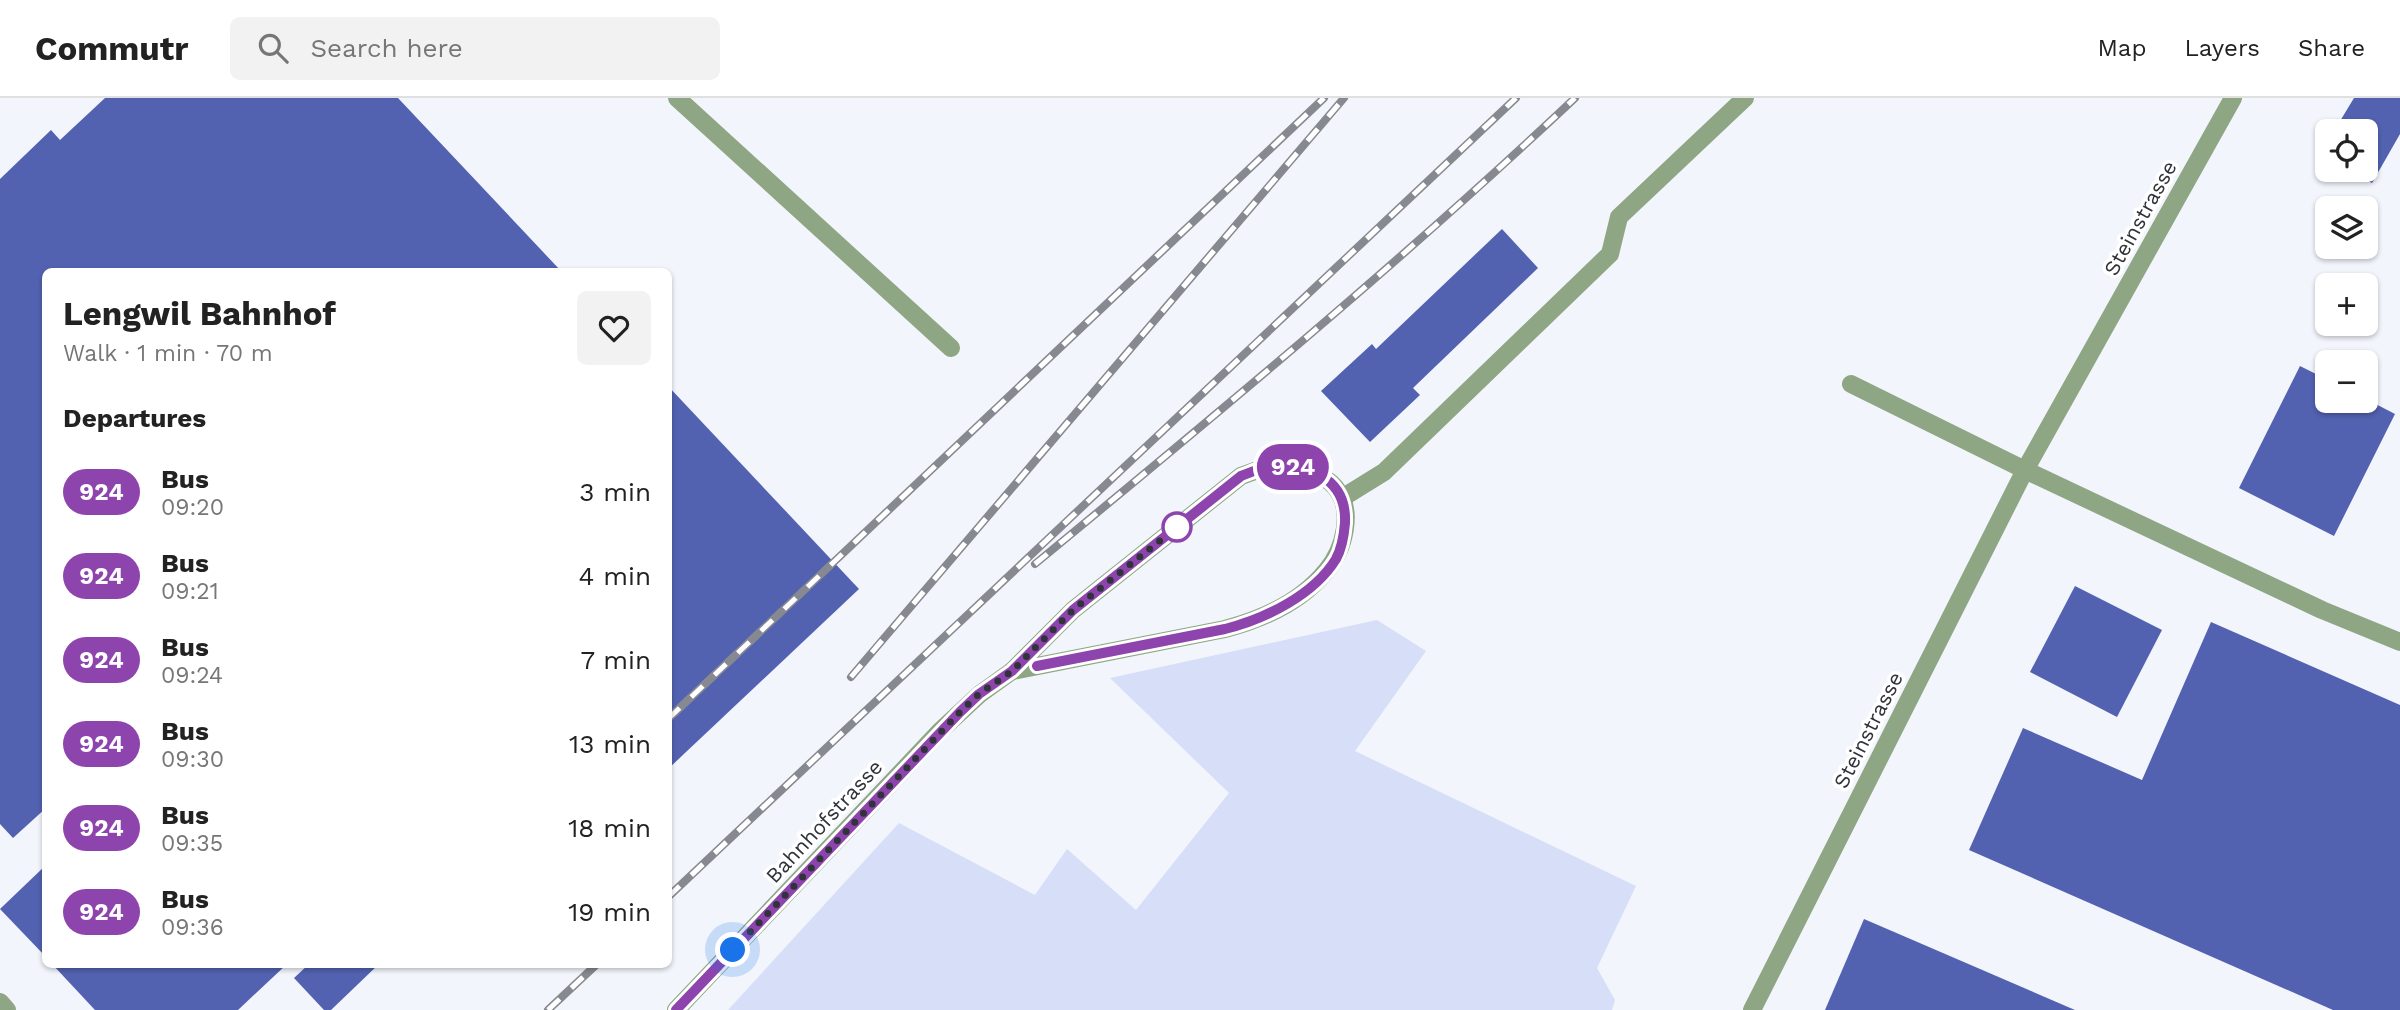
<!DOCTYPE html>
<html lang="en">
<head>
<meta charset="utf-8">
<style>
  body { margin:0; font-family:"Work Sans",sans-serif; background:#f2f2f2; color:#222; height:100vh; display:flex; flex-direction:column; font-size:26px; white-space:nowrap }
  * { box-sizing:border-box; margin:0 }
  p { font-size:23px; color:#767676 }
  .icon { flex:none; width:38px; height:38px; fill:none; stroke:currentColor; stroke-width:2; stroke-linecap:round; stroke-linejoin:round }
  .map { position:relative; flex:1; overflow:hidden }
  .drawer { position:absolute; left:42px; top:170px; width:630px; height:700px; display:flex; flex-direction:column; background:#fff; border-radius:10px; box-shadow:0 2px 5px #0004 }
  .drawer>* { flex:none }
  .badge { padding:0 14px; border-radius:23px; font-size:24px; line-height:46px }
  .controls { position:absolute; left:2315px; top:21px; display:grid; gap:14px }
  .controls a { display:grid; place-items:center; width:63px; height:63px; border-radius:10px; background:#fff; box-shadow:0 2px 5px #0004; font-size:35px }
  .you { position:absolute; width:35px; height:35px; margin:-18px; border:5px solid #fff; border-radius:50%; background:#1a73e8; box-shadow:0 0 0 10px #1a73e833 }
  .map>.badge { position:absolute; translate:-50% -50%; box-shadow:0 0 0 4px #fff }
  h2 { padding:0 21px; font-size:26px; line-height:63px }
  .round { display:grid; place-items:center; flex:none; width:74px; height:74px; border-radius:10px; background:#f2f2f2 }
  .overview { display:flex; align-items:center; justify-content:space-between; height:119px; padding:0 21px }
  h1 { font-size:33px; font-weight:700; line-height:52px }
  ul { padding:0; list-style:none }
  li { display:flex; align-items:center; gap:21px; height:84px; padding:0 21px }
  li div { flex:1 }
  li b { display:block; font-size:26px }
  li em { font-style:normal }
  li .badge { min-width:77px; font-weight:700; text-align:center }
  header { display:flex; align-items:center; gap:42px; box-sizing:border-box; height:98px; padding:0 35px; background:#fff; border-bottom:2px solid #e0e0e0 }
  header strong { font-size:33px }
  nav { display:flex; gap:38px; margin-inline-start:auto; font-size:24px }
  .search { width:490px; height:63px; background:#f2f2f2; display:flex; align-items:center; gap:18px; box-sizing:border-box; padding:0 24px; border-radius:10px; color:#767676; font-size:26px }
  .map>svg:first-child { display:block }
</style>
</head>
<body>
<header>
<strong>Commutr</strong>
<div class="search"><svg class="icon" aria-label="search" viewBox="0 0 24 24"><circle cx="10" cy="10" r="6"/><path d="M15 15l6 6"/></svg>Search here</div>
<nav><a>Map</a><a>Layers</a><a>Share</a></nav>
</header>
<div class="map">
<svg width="2400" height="912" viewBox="0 0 2400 912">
  <rect width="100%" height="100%" fill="#f2f5fc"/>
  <!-- grass -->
  <path fill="#d7def7" d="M1377,522L1426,553L1355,653L1636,788L1597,870L1615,902L1612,912H728L899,725L1035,797L1067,751L1136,812L1229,695L1110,580Z"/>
  <!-- building -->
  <g fill="#5262b1">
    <path d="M105,0H398L561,173H46V710L13,740L0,726V81L51,32L60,42Z"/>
    <path d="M2354,0H2400V36L2372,85L2348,72H2366V33H2334Z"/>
    <path d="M1502,131L1538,170L1413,290L1420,297L1370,344L1321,293L1372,246L1376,251Z"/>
    <path d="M2300,268L2328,282V303L2366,301L2395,316L2334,438L2239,390Z"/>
    <path d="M668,288L859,491L668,671Z"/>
    <path d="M2075,488L2162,532L2117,619L2030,574Z"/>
    <path d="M2211,524L2400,607V912H2333L1969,752L2023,630L2142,682Z"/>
    <path d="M46,767V859L0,811Z"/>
    <path d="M1864,821L2075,912H1825Z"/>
    <path d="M52,866H287L238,912H95Z"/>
    <path d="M309,866H379L331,912H324L294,880Z"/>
  </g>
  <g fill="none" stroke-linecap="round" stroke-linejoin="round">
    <!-- service -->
    <g stroke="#8ea684" stroke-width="18">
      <path d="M677,0L951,250"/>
      <path d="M1851,286L2025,372"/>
      <path d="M1287,368C1304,371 1323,375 1335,389C1355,412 1344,452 1326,473C1301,504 1263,521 1225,531L1012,573L1073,512L1241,378L1263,370Z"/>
      <path d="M1342,400L1384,374L1610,156L1619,119L1745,0"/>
    </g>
    <!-- minor -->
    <g stroke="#8ea684" stroke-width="18">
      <path d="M2025,372L2322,512L2400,544"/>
      <path d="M0,904L7,912"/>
      <path d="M676,912L941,632L980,596L1012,573"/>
      <path d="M1752,912L2025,372L2233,0"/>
    </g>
    <!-- rail casing -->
    <g stroke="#878990" stroke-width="8">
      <g id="rail">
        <path d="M1035,466C1218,315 1402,163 1575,0"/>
        <path d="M851,579L1344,0"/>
        <path d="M668,621L1324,0"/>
        <path d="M668,799L1516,0"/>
        <path d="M548,912L597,866"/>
      </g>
    </g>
    <!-- rail -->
    <use href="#rail" stroke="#fff" stroke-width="5" stroke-dasharray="16" stroke-linecap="butt"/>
  </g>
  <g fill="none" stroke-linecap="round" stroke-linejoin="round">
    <!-- line casing -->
    <g stroke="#fff" stroke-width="16">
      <path id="line" d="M676,912L960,614L979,596L1012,573L1073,512L1241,378C1249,375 1258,371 1266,369C1306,364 1347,379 1345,425C1344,437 1342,450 1336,461C1314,497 1265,521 1225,531L1037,568"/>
    </g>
    <!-- line -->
    <use href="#line" stroke="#8e44ad" stroke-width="10"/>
    <!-- walk -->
    <path stroke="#31333a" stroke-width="7" stroke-dasharray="0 12.6" d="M733,852L960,614L979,596L1012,573L1073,512L1186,422L1177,429"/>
  </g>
  <!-- markers -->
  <circle fill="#fff" stroke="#8e44ad" stroke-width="3.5" cx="1177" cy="429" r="14"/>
  <g text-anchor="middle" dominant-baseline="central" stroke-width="7" stroke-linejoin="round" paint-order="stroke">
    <!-- street labels -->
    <g font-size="21" fill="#31333a" stroke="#fff">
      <text transform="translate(2140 120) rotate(-61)">Steinstrasse</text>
      <text transform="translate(1868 632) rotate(-63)">Steinstrasse</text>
      <text transform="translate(824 723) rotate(-47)">Bahnhofstrasse</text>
    </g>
  </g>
</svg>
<div class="controls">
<a><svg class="icon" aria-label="locate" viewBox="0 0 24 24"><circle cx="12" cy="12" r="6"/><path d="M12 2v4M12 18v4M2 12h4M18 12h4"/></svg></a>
<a><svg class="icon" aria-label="layers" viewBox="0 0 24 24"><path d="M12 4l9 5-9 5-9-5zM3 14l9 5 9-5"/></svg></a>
<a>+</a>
<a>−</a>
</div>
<div class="you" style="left:733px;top:852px"></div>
<b class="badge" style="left:1293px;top:369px;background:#8e44ad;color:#fff">924</b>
<section class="drawer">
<div class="overview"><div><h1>Lengwil Bahnhof</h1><p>Walk · 1 min · 70 m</p></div><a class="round"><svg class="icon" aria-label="heart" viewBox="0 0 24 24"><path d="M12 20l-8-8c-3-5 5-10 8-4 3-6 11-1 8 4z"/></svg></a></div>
<h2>Departures</h2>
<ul>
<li><span class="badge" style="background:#8e44ad;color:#fff">924</span><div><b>Bus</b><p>09:20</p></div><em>3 min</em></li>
<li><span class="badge" style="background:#8e44ad;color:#fff">924</span><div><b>Bus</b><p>09:21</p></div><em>4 min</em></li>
<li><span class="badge" style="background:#8e44ad;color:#fff">924</span><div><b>Bus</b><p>09:24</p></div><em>7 min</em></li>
<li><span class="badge" style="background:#8e44ad;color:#fff">924</span><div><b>Bus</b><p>09:30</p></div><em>13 min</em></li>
<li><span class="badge" style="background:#8e44ad;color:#fff">924</span><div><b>Bus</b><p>09:35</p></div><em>18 min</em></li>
<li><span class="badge" style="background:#8e44ad;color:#fff">924</span><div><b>Bus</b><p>09:36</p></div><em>19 min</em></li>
</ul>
</section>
</div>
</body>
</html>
